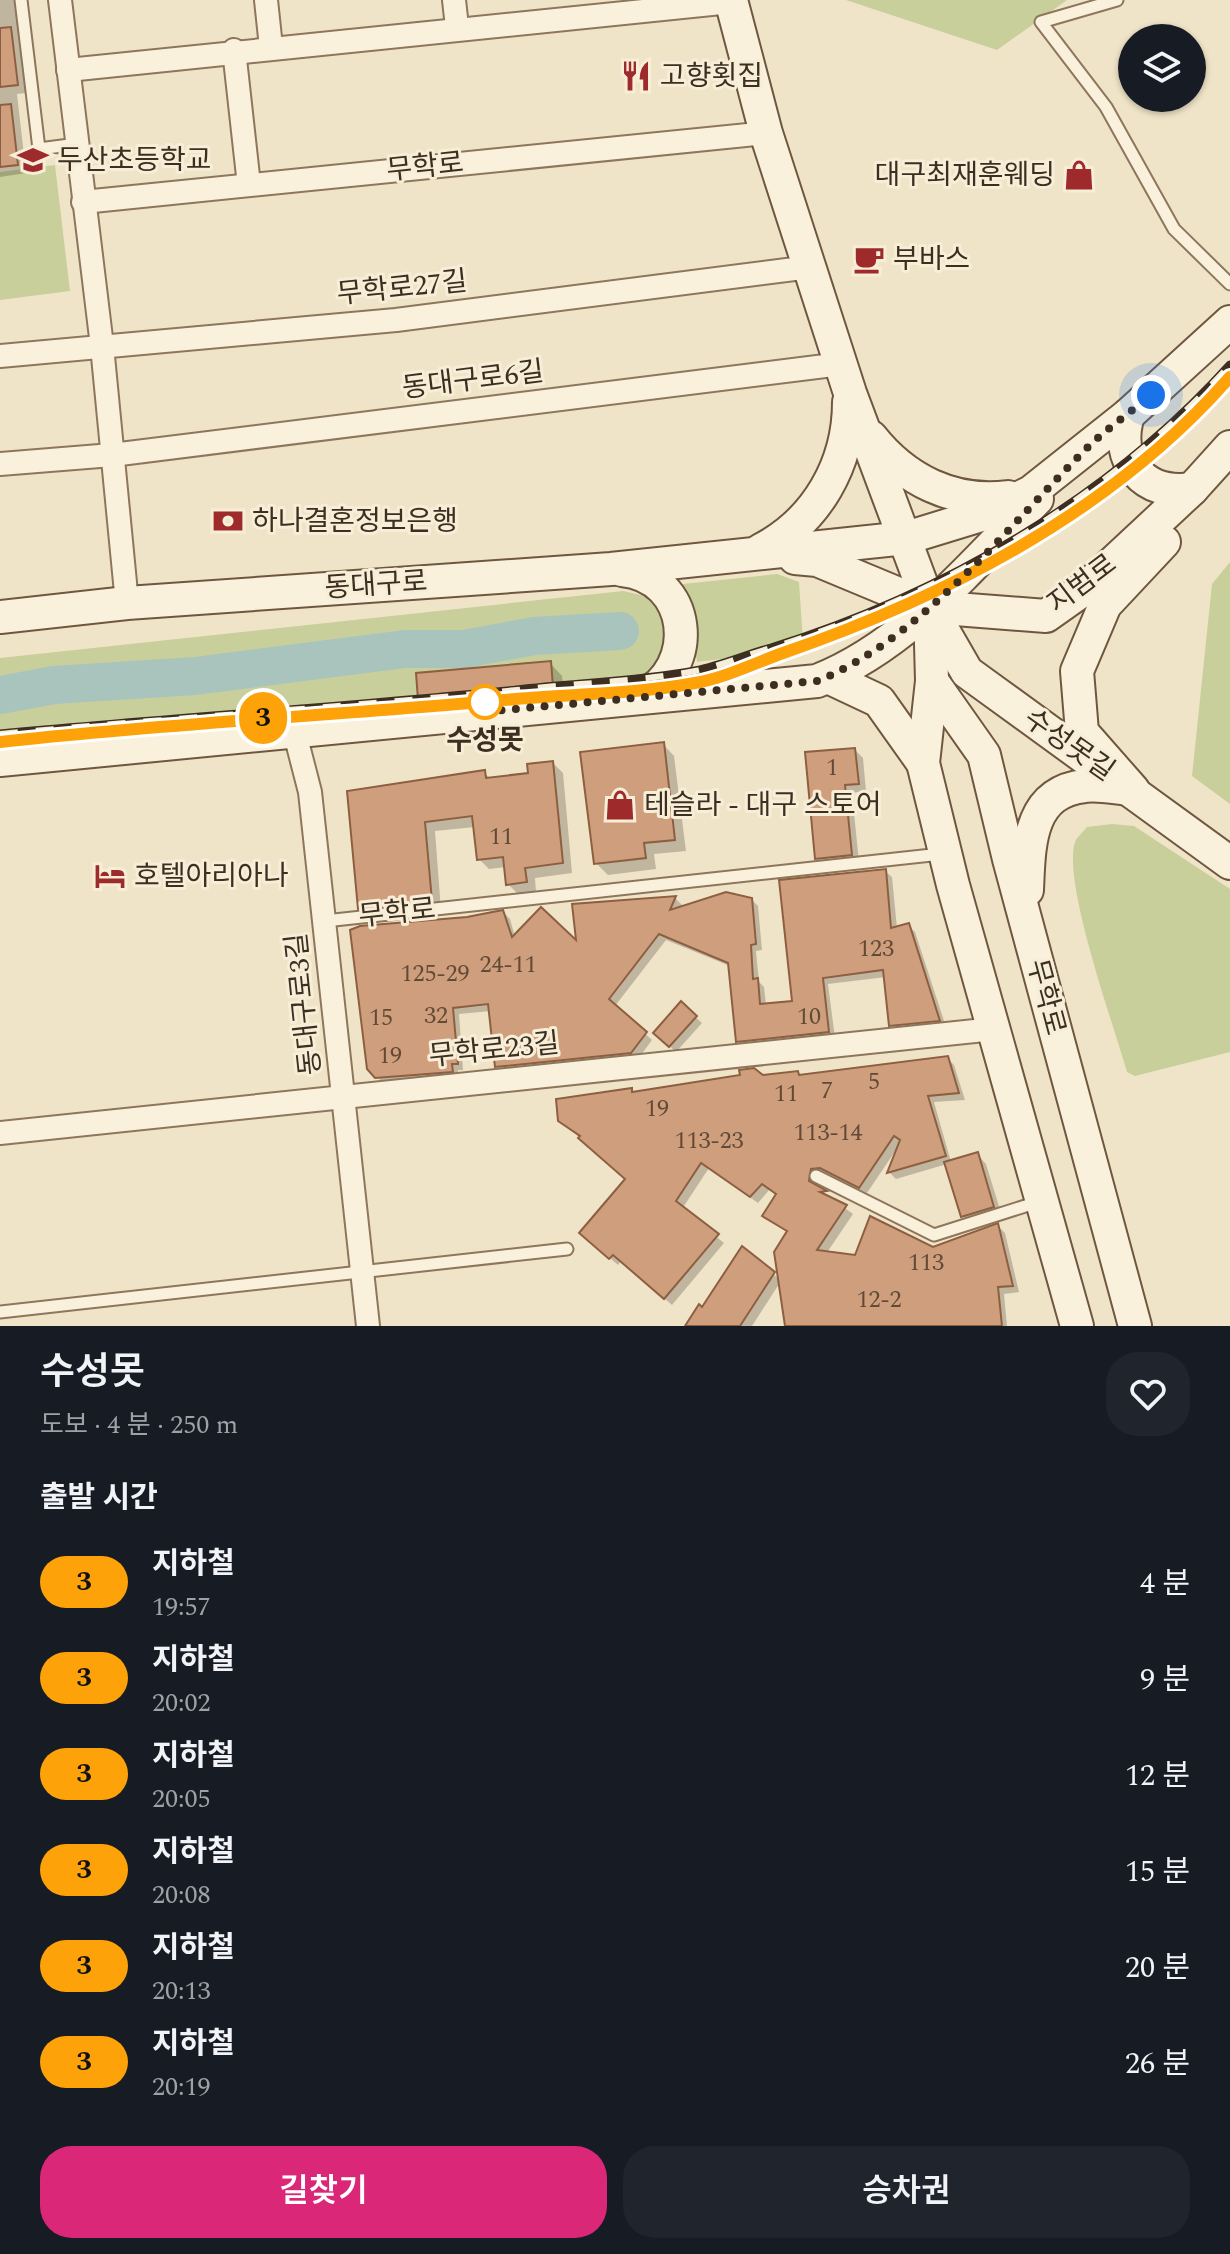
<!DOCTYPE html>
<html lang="ko">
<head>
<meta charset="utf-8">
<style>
  body { margin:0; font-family:Spectral,"Noto Sans KR",serif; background:#20242c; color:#f1f3f6; height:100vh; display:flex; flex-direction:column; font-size:30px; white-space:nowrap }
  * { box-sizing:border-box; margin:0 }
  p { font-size:26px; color:#9ea1a6 }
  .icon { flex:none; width:44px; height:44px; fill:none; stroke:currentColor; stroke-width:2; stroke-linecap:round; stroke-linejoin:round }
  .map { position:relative; height:1326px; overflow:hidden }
  .side { display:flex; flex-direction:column; background:#171b24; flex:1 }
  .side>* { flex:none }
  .badge { padding:0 16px; border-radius:26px; font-size:28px; line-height:52px }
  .tools { position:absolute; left:1118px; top:24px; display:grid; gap:16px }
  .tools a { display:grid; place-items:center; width:88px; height:88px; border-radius:50%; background:#171b24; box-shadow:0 2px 6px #0004; font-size:40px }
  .you { position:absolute; width:40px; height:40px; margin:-20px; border:6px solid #fff; border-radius:50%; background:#1a73e8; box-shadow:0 0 0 12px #1a73e833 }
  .map>.badge { position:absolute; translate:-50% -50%; box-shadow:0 0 0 4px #fff }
  h2 { padding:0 40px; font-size:30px; line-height:72px }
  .round { display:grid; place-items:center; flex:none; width:84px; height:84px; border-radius:32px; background:#20242c }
  .head { display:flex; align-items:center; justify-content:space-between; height:136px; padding:0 40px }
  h1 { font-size:38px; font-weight:600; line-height:60px }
  .primary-button { display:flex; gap:16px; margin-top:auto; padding:16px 40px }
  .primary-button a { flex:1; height:92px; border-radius:32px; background:#db2777; color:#fff; font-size:32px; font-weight:600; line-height:92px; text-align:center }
  .primary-button a+a { background:#20242c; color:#f1f3f6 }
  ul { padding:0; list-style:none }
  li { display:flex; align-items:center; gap:24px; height:96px; padding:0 40px }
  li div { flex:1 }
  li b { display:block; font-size:30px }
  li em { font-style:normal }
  li .badge { min-width:88px; font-weight:700; text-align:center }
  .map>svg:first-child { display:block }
</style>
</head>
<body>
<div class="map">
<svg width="1230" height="1326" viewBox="0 0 1230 1326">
  <rect width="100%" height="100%" fill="#f0e4c8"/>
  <!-- green -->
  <g fill="#c9cf9b">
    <path d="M846,0H1067L997,50Z"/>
    <path d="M55,165L70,291L0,300V172Z"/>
    <path d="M1230,562V804L1192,776L1212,584Z"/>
    <path d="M777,574L799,582L803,641L779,652L697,662L689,606L673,585Z"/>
    <path d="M623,591L650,597L670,618L665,664L636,682L0,738V658Z"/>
    <path d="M1112,824L1134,826L1230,889V1052L1135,1076L1127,1072C1114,1026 1062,882 1075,842C1077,837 1084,831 1087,827Z"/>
  </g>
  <!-- shadow -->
  <g fill="#0003">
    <path d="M0,0H16L26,93L17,94L26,173L0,177Z"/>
    <path d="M550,663L562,676L565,699L433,712L420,700Z"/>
    <path d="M663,744L674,756L686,851L654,854L656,869L608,875L596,863Z"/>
    <path d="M855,750L863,758L866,791L852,793L859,862L824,866L816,858Z"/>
    <path d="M553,763L563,773L572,873L535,878L536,892L518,894L508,884L506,867L489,869L479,859L475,827L435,831L441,911L370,918L360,908L349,793L484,773L491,779L530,775Z"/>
    <path d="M885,871L892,877L897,928L908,925L915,932L946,1027L898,1032L891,1025L886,977L828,984L835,1038L744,1048L738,1041L730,966L666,940L615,1006L652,1040L638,1059L504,1073L497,1066L491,1011L459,1014L463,1070H458L459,1078L384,1084L369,1068L467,919L503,912L510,919L515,937L579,946L574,905L676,899L682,905L680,909L751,899L758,906L762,950L756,951L759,982L764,987L766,1005L795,1002Z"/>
    <path d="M681,1004L702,1023L676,1052L656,1033Z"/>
    <path d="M947,1058L954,1065L965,1100L934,1102L951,1162L977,1154L986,1164L1002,1216L972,1226L963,1216L947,1164L896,1179L890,1173L898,1147L867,1193L828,1175L817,1176L816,1187L853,1214L826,1254L856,1258L933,1249L998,1226L1005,1233L1019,1292L1004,1294L1007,1326H787L781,1281L752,1326H688L743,1248L780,1280L788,1233L764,1216L778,1195L770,1189L758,1203L709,1168L682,1209L724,1243L672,1305L621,1261L618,1265L589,1240L627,1180L560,1120L631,1090L634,1094Z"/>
  </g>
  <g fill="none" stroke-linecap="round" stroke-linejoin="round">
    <!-- river -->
    <path stroke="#a9c4bc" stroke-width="38" d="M0,695L54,685L195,676L405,649H464L534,636L620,631"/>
  </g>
  <!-- building -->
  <g fill="#cf9f7d" stroke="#8d5f41" stroke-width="2">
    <path d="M11,27L18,85L0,87V28Z"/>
    <path d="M11,104L18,165L0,167V105Z"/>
    <path d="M551,661L553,687L418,700L416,673Z"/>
    <path d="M664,742L675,840L644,843L646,858L594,864L580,752Z"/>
    <path d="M855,748L859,784L845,785L852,855L815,859L805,752Z"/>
    <path d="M553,761L563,863L525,868L527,882L506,885L503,857L477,860L472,816L425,822L432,901L358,909L347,791L485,770L486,778L528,773L527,764Z"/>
    <path d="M886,869L891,928L909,923L940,1021L889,1026L883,970L823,978L829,1032L736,1042L728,963L659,934L609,999L647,1032L631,1053L495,1067L488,1004L453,1008L458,1064H452L453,1072L375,1078L367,1069L350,930L360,926L467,917L503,910L512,937L541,907L576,940L572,904L676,896L670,910L726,892L752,898L756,944L751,945L753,979L758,978L760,1004L792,1001L779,880Z"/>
    <path d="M681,1001L697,1016L669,1047L653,1033Z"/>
    <path d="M948,1056L959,1093L928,1096L946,1156L887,1173L900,1140L894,1136L859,1188L820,1168L811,1169L809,1181L827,1191L820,1192L847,1205L817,1250L855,1255L870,1216L933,1247L998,1223L1013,1286L998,1287L1002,1326H785L774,1252L787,1231L762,1216L776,1194L762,1184L750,1197L701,1163L676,1201L719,1234L664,1299L613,1255L609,1259L579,1233L625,1179L578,1138L580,1136L558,1121L556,1099L632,1088V1092L740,1075L739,1070L754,1068L763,1075L798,1071L799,1075Z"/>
    <path d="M978,1152L994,1207L961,1217L944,1162Z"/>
    <path d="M742,1246L775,1272L740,1326H685L699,1304L702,1307Z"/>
  </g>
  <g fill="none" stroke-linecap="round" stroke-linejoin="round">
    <!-- lane casing -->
    <g stroke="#8d765c" stroke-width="15">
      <g id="lane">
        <path d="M21,0L39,149L77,144"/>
        <path d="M1117,0L1041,22L1106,107L1174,229L1230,284"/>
        <path d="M325,921L941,854"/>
        <path d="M816,1176L934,1235L1038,1202"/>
        <path d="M0,1312L567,1249"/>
      </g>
    </g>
    <!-- street casing -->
    <g stroke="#8d765c" stroke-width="26">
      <g id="street">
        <path d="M60,0L102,346L127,603"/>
        <path d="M266,0L271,47"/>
        <path d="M454,0L457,27"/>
        <path d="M234,50L249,185"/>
        <path d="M68,70L731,2"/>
        <path d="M83,202L766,133"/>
        <path d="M0,356L396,320L810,267"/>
        <path d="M0,464L112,455L841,364"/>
        <path d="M294,730L310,792L368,1326"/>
        <path d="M0,1133L994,1029"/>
      </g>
    </g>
    <!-- secondary casing -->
    <g stroke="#6f573f" stroke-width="36">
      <g id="secondary">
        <path d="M731,0L766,133L850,393L930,607L932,681L923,763L953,885L1077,1326"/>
        <path d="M1128,415C1114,461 1144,496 1192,489"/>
        <path d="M871,437C905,480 953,504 1008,497"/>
        <path d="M761,550C817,521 849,464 849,402"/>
        <path d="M795,558L817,560L930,607L1046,616L1087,587L1192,489L1230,447"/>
        <path d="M622,570C692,577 701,668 641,697"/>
        <path d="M933,613L967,672L1230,863"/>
        <path d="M0,617L127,603L611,569L906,538L991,512L1031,492L1128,415L1230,322"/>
        <path d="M828,677L879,701L923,763"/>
        <path d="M932,681L984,755L1009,859L1135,1326"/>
        <path d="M0,760L817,681C906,646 971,566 1037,499"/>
        <path d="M1133,790L1082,732L1077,671L1105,605L1164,542"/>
        <path d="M1027,890C1029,846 1028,792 1085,786C1099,784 1116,788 1129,789"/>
      </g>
    </g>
    <!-- lane -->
    <use href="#lane" stroke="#faf1dc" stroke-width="11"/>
    <!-- street -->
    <use href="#street" stroke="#faf1dc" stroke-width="22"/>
    <!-- secondary -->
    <use href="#secondary" stroke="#faf1dc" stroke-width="32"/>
    <!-- rail casing -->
    <g stroke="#3d2e20" stroke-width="9">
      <path id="rail" d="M0,734C172,718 345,707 517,690C575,683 637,682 695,671C721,666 746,655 771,648C942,595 1109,499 1230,365"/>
    </g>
    <!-- rail -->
    <use href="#rail" stroke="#f7eed8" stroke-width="6" stroke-dasharray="18" stroke-linecap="butt"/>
  </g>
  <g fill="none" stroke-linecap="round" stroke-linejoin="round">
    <!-- line casing -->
    <g stroke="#fff" stroke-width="18">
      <path id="line" d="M0,742C172,723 344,715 516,699C575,694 637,694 695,683C725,678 755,663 783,653C948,596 1114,510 1230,377"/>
    </g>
    <!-- line -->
    <use href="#line" stroke="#fda208" stroke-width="12"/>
    <!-- walk -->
    <path stroke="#3d2e20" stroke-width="8" stroke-dasharray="0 14.4" d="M485,702L483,712L817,681C921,640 1010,524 1089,446C1108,428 1131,412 1151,395"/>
  </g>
  <!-- icons -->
  <defs>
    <g id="restaurant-bare" transform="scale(2.4)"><path d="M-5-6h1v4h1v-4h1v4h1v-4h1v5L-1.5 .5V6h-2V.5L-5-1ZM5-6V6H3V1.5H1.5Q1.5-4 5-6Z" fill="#9e2a2b" stroke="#f7eed8" stroke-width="2.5" paint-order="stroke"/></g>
    <g id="school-bare" transform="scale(2.4)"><path d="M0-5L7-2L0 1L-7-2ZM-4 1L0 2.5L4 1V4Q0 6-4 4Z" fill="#9e2a2b" stroke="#f7eed8" stroke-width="2.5" paint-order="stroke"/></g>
    <g id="shop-bare" transform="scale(2.4)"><path d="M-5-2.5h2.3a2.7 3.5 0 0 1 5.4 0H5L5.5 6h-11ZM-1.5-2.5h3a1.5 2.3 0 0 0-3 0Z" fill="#9e2a2b" stroke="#f7eed8" stroke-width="2.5" paint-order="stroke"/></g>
    <g id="cafe-bare" transform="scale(2.4)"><path d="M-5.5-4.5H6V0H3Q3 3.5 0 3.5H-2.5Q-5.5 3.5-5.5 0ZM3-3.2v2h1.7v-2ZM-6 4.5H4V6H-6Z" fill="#9e2a2b" stroke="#f7eed8" stroke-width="2.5" paint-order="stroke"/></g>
    <g id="bank-bare" transform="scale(2.4)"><path d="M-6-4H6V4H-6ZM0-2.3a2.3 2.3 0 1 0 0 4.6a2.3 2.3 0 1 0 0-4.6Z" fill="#9e2a2b" stroke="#f7eed8" stroke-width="2.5" paint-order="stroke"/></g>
    <g id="hotel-bare" transform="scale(2.4)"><path d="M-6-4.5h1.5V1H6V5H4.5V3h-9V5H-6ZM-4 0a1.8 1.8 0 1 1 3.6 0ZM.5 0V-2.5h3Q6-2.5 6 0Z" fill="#9e2a2b" stroke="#f7eed8" stroke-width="2.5" paint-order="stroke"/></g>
  </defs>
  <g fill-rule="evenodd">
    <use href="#restaurant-bare" x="636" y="76"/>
    <use href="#school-bare" x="33" y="160"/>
    <use href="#shop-bare" x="1079" y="175"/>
    <use href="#cafe-bare" x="869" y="259"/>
    <use href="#bank-bare" x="228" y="521"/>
    <use href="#shop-bare" x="620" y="805"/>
    <use href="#hotel-bare" x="110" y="876"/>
  </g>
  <!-- markers -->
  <circle fill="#fff" stroke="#fda208" stroke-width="4" cx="485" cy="702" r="16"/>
  <g text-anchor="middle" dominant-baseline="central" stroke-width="6" stroke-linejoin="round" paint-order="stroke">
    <!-- number labels -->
    <g font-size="24" fill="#624a37">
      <text x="832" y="768">1</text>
      <text x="501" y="837">11</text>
      <text x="876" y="949">123</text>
      <text x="508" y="965">24-11</text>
      <text x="435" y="974">125-29</text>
      <text x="436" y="1016">32</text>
      <text x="809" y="1017">10</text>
      <text x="381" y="1018">15</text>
      <text x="390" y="1056">19</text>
      <text x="874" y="1082">5</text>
      <text x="827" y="1091">7</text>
      <text x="786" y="1094">11</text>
      <text x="657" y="1109">19</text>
      <text x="828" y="1133">113-14</text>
      <text x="709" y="1141">113-23</text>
      <text x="926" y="1263">113</text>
      <text x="879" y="1300">12-2</text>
    </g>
    <!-- poi labels -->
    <g font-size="28" fill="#3d2e20" stroke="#f7eed8" text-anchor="start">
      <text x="660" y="76">고향횟집</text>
      <text x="57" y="160">두산초등학교</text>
      <text x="1055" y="175" text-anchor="end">대구최재훈웨딩</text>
      <text x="893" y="259">부바스</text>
      <text x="252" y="521">하나결혼정보은행</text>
      <text x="644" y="805">테슬라 - 대구 스토어</text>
      <text x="134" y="876">호텔아리아나</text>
    </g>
    <!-- street labels -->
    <g font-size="28" fill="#3d2e20" stroke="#f7eed8">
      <text transform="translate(425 167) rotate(-6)">무학로</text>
      <text transform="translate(402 288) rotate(-6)">무학로27길</text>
      <text transform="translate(473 380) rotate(-7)">동대구로6길</text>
      <text transform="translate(1082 584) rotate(-37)">지범로</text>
      <text transform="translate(376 585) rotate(-4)">동대구로</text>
      <text transform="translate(1069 745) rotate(35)">수성못길</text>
      <text transform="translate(397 913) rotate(-6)">무학로</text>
      <text transform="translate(1046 997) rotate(75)">무학로</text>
      <text transform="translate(304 1004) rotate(-96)">동대구로3길</text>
      <text transform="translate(494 1050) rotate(-6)">무학로23길</text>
    </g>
    <!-- stop labels -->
    <g font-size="28" font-weight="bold" fill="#3d2e20" stroke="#f7eed8">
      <text x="485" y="740">수성못</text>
    </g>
  </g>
</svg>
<div class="tools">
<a><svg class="icon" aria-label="layers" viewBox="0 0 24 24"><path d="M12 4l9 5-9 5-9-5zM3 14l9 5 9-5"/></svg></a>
</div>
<div class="you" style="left:1151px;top:395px"></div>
<b class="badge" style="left:263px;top:718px;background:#fda208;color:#111">3</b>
</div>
<section class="side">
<div class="head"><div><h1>수성못</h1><p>도보 · 4 분 · 250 m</p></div><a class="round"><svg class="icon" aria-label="heart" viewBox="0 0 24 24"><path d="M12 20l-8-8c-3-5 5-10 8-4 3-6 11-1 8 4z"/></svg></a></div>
<h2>출발 시간</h2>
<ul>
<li><span class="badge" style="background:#fda208;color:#111">3</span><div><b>지하철</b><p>19:57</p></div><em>4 분</em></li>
<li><span class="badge" style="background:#fda208;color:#111">3</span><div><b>지하철</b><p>20:02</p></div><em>9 분</em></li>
<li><span class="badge" style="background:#fda208;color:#111">3</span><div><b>지하철</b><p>20:05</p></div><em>12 분</em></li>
<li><span class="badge" style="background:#fda208;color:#111">3</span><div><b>지하철</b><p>20:08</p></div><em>15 분</em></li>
<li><span class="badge" style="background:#fda208;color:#111">3</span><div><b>지하철</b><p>20:13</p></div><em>20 분</em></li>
<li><span class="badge" style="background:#fda208;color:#111">3</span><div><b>지하철</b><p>20:19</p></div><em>26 분</em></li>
</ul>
<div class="primary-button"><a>길찾기</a><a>승차권</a></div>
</section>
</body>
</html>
